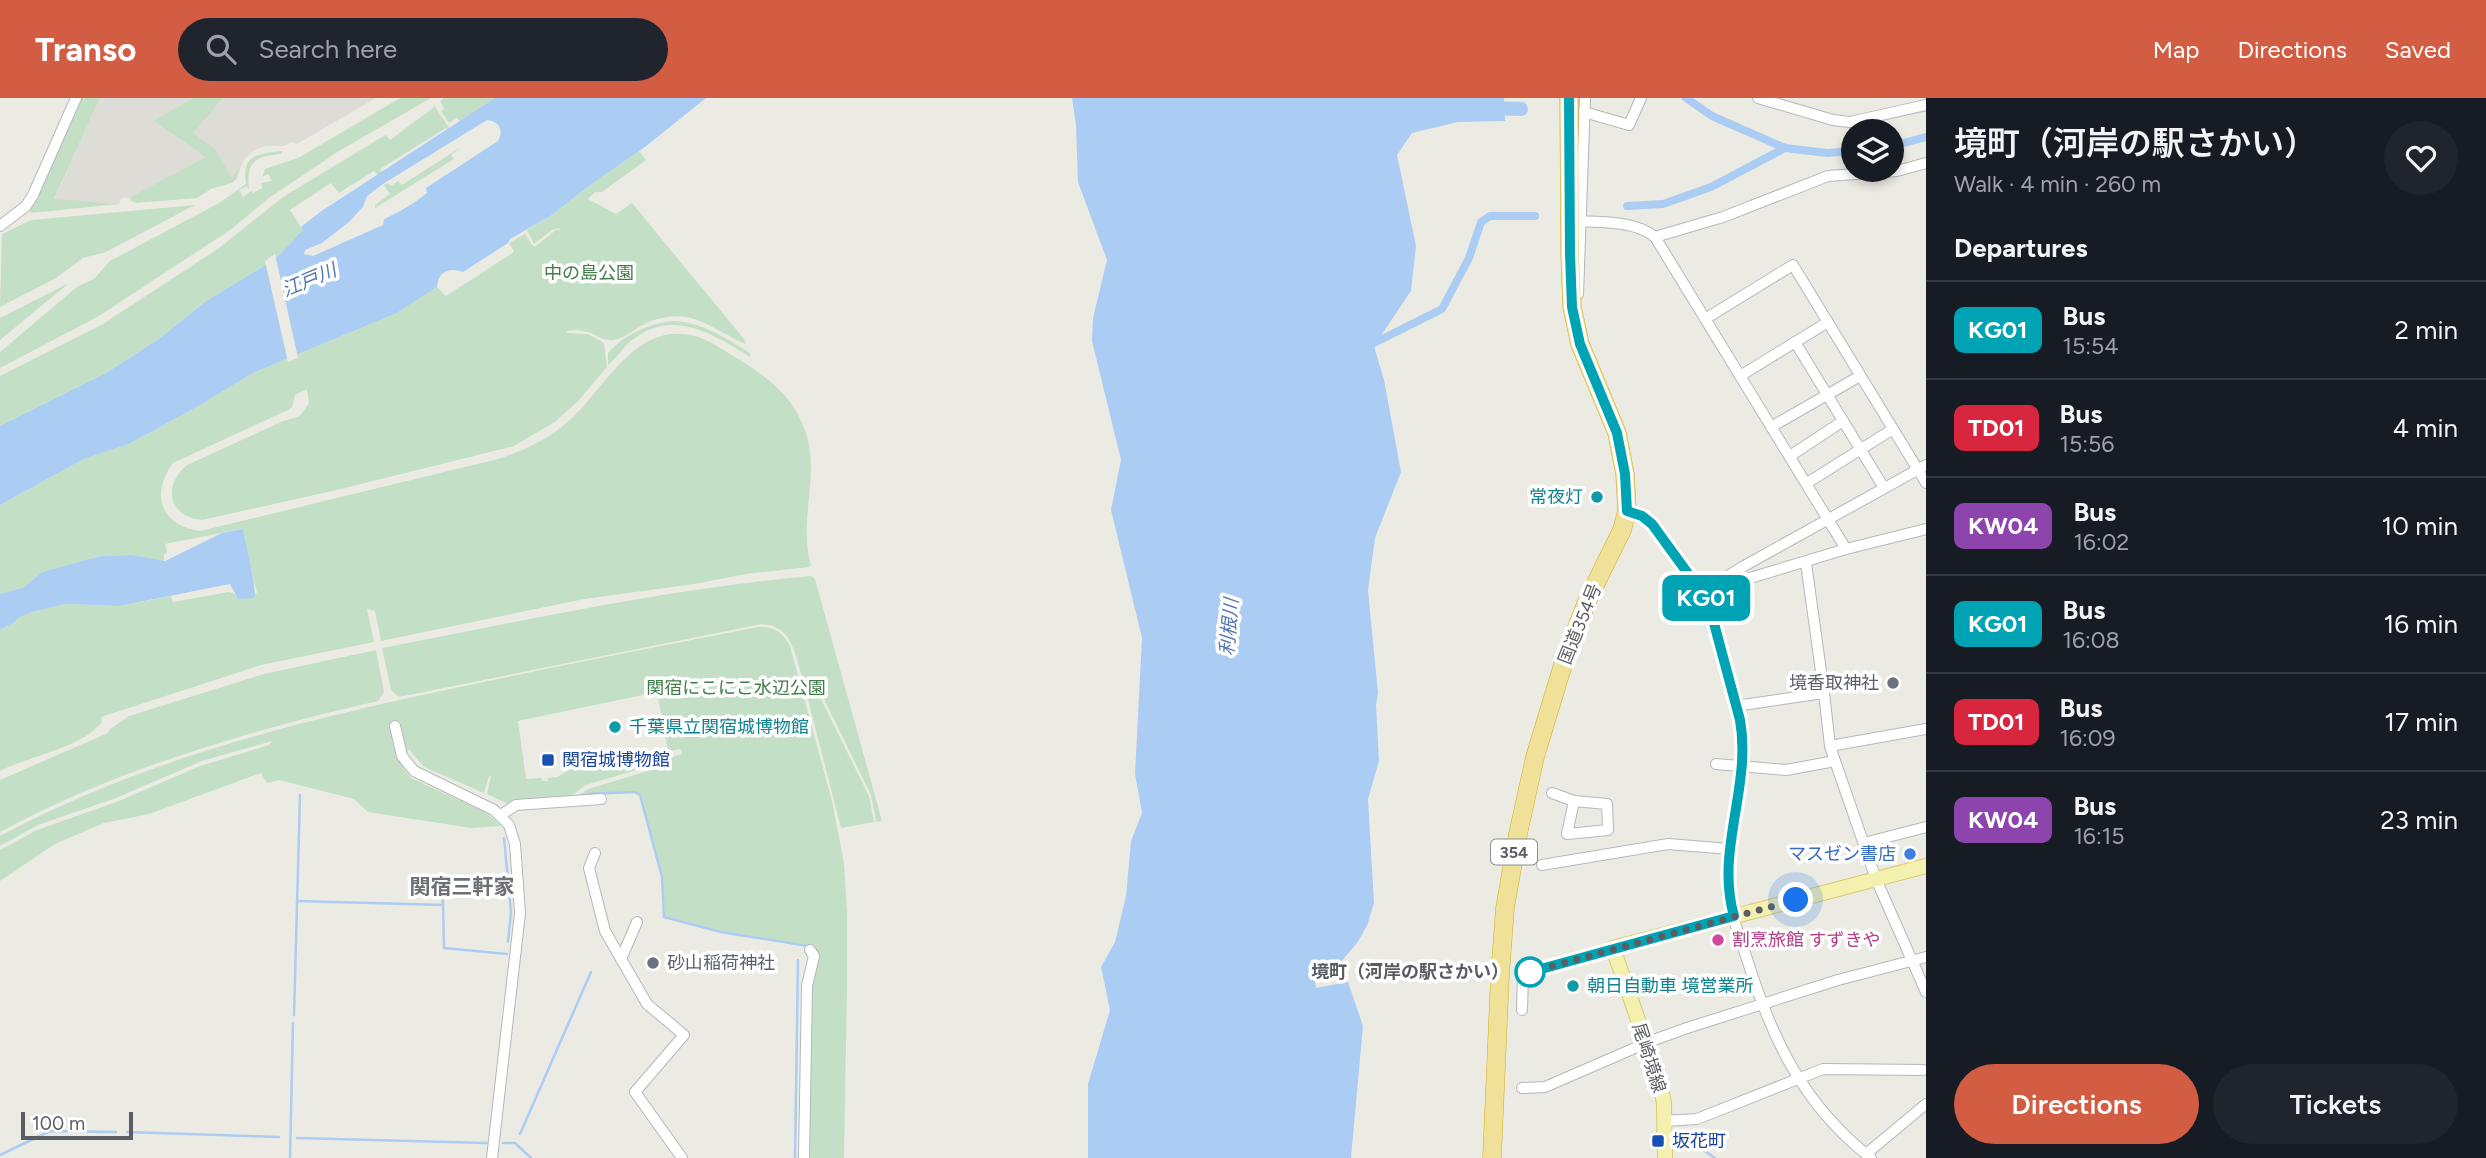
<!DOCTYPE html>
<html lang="en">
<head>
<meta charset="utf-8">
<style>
  body { margin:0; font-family:Figtree,"Noto Sans JP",sans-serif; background:#20242c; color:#f1f3f6; height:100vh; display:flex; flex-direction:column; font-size:26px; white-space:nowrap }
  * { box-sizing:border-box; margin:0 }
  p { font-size:23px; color:#9ea1a6 }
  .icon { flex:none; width:38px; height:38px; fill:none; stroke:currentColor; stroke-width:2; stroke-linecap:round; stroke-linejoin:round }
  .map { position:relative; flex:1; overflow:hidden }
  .details { display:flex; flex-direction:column; background:#171b24; width:560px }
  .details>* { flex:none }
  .badge { padding:0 14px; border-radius:10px; font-size:24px; line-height:46px }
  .fabs { position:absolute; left:1841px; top:21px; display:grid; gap:14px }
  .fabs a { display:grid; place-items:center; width:63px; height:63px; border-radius:50%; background:#171b24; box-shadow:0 4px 10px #0003; font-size:35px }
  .scale { position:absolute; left:21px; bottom:18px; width:112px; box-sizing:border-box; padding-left:7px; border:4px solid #5b5d62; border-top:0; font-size:19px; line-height:24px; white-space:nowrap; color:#5b5d62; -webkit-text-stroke:5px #fff; paint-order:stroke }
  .you { position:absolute; width:35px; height:35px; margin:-18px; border:5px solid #fff; border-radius:50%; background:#1a73e8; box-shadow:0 0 0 10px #1a73e833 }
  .map>.badge { position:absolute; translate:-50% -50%; box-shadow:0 0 0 4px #fff }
  h2 { padding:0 28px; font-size:26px; line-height:63px }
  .round { display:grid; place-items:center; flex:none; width:74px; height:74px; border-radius:37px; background:#20242c }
  .head { display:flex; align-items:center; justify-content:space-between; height:119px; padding:0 28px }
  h1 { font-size:33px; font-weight:600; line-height:52px }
  .button { display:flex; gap:14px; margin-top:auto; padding:14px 28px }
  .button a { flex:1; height:80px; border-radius:42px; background:#d25d43; color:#fff; font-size:28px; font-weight:600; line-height:80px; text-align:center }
  .button a+a { background:#20242c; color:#f1f3f6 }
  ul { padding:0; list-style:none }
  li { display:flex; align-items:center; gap:21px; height:98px; padding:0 28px; border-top:2px solid #363941 }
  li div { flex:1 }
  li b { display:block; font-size:26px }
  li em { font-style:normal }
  li .badge { min-width:77px; font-weight:700; text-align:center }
  header { display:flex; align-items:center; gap:42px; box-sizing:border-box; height:98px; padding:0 35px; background:#d25d43; color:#fff }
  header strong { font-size:33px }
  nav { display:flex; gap:38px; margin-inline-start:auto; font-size:24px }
  .search { width:490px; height:63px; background:#20242c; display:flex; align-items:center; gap:18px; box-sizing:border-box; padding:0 24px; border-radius:38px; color:#9ea1a6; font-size:26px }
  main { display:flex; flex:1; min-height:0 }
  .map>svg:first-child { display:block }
</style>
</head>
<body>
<header>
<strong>Transo</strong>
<div class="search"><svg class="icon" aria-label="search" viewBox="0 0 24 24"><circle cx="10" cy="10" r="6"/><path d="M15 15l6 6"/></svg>Search here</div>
<nav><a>Map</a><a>Directions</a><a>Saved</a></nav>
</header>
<main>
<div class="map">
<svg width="1926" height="1060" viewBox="0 0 1926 1060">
  <rect width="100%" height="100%" fill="#ecebe3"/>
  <!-- industrial -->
  <path fill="#dedcd7" d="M100,0H376L297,46L291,44L284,48H265L253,53L243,63L237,80L232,82L207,59L130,99L121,100L119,106L54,102Z"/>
  <!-- green -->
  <g fill="#c3e0c6" fill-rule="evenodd">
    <path d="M80,0H100L54,101L119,106L31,115L29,110Z"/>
    <path d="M193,0H223L193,35L216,52L232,81L237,71H239L237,80L232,85L211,91L197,100L136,105L131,103L130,99L206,59L154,23Z"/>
    <path d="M400,0H431L339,53L269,100L233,130L99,218L0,270V254L78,188L94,181L110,163L219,105L246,86C241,56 258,56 282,53V56C254,58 246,64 249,92L247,88L239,92L243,99L251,93L253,95L262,90L261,85L272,83L268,76L262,79L265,71L300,59Z"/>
    <path d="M444,0H495L460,24L457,20L449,25L441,13L444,11L440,3Z"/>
    <path d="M434,7L450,31L446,30L380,71L382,75L378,77L374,73L339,95L331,85L290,112L303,132L279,157L264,168L206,203L160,240L106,275L0,328V278L103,226L219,150L283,99L382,39L386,37L390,42L433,10Z"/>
    <path d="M461,49L451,57L454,61L375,110V107L390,96L384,87L388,85L391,88L398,83L402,87Z"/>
    <path d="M639,53L646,62L602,94H595L588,101L616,116L632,105L744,241L746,246C712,232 694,209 654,222C640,226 628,239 614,242C606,244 597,237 588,234C581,232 574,232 567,233L566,235L588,236L604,245L607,269L578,303L555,324L514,348L341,391L202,422C167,418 163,387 187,367L283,323L300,318L309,305L307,291L295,297L292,309L288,312L173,365C150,396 161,428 200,433L498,361C525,352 551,340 572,320C608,286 638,220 698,239C713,244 726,254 740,262C770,281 794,299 806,335C820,378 798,424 811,467L809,469L746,476L694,486L584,501L381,543L375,513L367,511L374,544L261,567L101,619L102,624C82,650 29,658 0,673V532L15,524L18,520L32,514L66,506L119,508L171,498L173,504L229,494L235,496L238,501L257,495L242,431L165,446L167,454L164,457V462L160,464L132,457L100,458L42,474L24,489L0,496V407L84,361L129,346L197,309L253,275L397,215L437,189L446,198L514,154L509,145L525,136L533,148H536L557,131L560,133L559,130L552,132L534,146L527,132L552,117L590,87Z"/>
    <path d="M195,107L106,154L83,160L56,180L0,209L2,136L31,122Z"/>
    <path d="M69,185L0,242V220Z"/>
    <path d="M673,223C702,224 725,240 750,255V259C714,237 675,211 635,240C624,247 618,259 608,267V255C624,237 649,225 673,223Z"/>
    <path d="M811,478L815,481L882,723L876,724L871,697L815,583L804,586C796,560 792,522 757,527L399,599L391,592L382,550C524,523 668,490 811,478Z"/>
    <path d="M758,529C774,528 783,534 790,548L832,703L844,765L847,814V891L844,1060H807L808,847L720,833L665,818L662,779L641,697L635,694L578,698L588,691L664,668L663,664L586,687L570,699L563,700L506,705L487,696L491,678H489L484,695L424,669L409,651L403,670L411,680L487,715L501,728L471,730L368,714L354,701L279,682L267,685L261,675L149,716L104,725L55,746L0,783V752L37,732L119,703L200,668L269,647L272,643L202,663L116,700L38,727L0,748V738C136,665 287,626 436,594C543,571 651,550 758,529ZM657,594L668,653L681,651L682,656L663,662L643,665L579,667L557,679L548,680V683H542L541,680L526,681L518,623Z"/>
    <path d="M376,552L384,594L378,603C251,632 116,671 0,734V682L108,635L110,631L129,618L264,576Z"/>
    <path d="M814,587L869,698L874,724L841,730L805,590Z"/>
  </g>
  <!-- water -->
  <g fill="#accdf3" fill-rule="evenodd">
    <path d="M495,0H706L645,49L590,87L552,117L510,141L508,145L463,174C450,169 438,173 437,189L397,215L253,275L197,309L129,346L84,361L0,407V328L106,275L160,240L206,203L264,168L279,157L303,132L301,129L320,114ZM487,22C499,23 504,32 498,43L426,90L427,95C413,106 400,114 384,121L383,127L313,158L304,156L305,152L322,145L349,124L363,109L367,98L383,86Z"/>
    <path d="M1072,0H1504L1505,23L1458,24L1412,35L1397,57L1416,148L1411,193L1374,248L1384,282L1401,374L1375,440L1368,492L1378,595L1376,607L1379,663L1368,701L1374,805L1367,828L1357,845L1340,865L1314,872L1316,890L1348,884L1363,928L1351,1060H1088V986L1110,912L1101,869L1115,844L1126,798L1131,743L1142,715L1135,676L1142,540L1111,412L1121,362L1092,243L1093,220L1107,162L1078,84L1076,27Z"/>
    <path d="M243,431C245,446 258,491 254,500L238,501L230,486L119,508L66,506L32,514L18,520L15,524L0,532V496L24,489L42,474L100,458L132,457L165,463L222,435Z"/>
  </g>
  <!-- pier -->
  <path fill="#ecebe3" d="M275,156L298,260L288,264L265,163Z"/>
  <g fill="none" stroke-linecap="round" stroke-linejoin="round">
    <!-- stream -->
    <g stroke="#accdf3" stroke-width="2.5">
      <path d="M589,696L635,694L640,697L662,779L664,819L721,834L808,848"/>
      <path d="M504,740L511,814L508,844"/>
      <path d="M297,803L443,807L444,850L507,856"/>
      <path d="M443,807L442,793L484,789"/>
      <path d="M294,917L300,697"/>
      <path d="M127,1034L279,1039"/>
      <path d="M520,1036L591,874"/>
      <path d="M297,1040L487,1045"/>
      <path d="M503,1045H515L531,1060"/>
      <path d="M1672,1045H1693L1715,1060"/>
      <path d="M0,1057L50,1033L116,1034"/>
      <path d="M290,1060L293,925"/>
      <path d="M795,1060L798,862"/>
    </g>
    <!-- canal -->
    <g stroke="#accdf3" stroke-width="8">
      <path d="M1686,0L1712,18L1785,50L1827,55L1853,53"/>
      <path d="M1892,48L1926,39"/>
      <path d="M1627,108L1663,106L1711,89L1785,50"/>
      <path d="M1370,247L1442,211L1469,160L1481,124L1490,118H1535"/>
    </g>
    <!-- river -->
    <path stroke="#accdf3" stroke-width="14" d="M1487,10L1521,11"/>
    <!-- minor casing -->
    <g stroke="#b5b7bc" stroke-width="12">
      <g id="minor">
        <path d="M1758,0L1833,22L1850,24L1926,7"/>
        <path d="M1584,14L1629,27L1641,0"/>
        <path d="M1926,65L1897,73L1828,78L1723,119L1655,139L1846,451L1926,431"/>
        <path d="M1582,123C1606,125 1635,123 1655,139"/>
        <path d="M0,128L26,108L33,97L76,0"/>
        <path d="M1578,196L1585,0"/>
        <path d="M1705,221L1793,167L1926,385"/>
        <path d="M1795,244L1884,390"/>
        <path d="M1740,278L1828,224"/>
        <path d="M1771,329L1860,278"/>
        <path d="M1790,358L1843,323"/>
        <path d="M1807,385L1893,331"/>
        <path d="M1627,413L1642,418L1652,426L1702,494L1711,512L1742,637L1743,669L1727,775V794C1731,817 1740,839 1747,861C1772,941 1803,1007 1871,1060"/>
        <path d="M1806,465L1824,595"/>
        <path d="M1724,480L1730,486L1846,451"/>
        <path d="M1702,494L1744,468L1926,367"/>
        <path d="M1736,608L1824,595L1830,648L1835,663L1876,781L1926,894"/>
        <path d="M395,628L402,658L414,673L494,712L509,727L515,746L520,815L492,1060"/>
        <path d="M1830,648L1926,631"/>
        <path d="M1716,666L1786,672L1835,663"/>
        <path d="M1552,695L1574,703L1607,706L1608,732L1567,736L1574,703"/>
        <path d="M501,717L516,707L601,701"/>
        <path d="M1864,745L1926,729"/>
        <path d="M595,755L589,770L605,833L647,906L684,937L635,994L682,1060"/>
        <path d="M1542,767L1668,746L1730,751"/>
        <path d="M621,861L637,824"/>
        <path d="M1522,912L1523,876L1613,850"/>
        <path d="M1522,990L1545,989L1651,943L1687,930L1838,882L1926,859"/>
        <path d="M1664,1023L1697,1021L1823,971L1923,972"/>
        <path d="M1866,1056L1926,1006"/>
        <path d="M804,1060L807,888L814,858L810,852"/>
      </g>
    </g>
    <!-- major casing -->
    <g stroke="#dec96a" stroke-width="16">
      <path id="major" d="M1665,1060L1664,1005L1659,982L1613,850L1926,768"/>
    </g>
    <!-- highway casing -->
    <g stroke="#d2ac1d" stroke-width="19">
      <path id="highway" d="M1492,1060L1500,877L1505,810L1518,736L1535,659L1565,560L1588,501L1622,432L1627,413L1625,376L1617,335L1580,246L1572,209L1570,156L1569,0"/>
    </g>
    <!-- minor -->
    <use href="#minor" stroke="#fff" stroke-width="10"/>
    <!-- major -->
    <use href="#major" stroke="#f4f0b0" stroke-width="14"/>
    <!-- highway -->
    <use href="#highway" stroke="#efe197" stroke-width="18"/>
  </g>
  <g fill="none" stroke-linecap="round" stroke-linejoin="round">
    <!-- line casing -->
    <g stroke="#fff" stroke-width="16">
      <path id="line" d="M1523,876L1734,818C1715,753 1752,688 1740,622L1708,503L1652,426L1642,418L1627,413L1625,376L1617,335L1580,246L1572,209L1570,156L1569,0"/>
    </g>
    <!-- line -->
    <use href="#line" stroke="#00a3b4" stroke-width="10"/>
    <!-- walk -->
    <path stroke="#5b5d62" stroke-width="7" stroke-dasharray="0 12.6" d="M1530,874L1523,876L1796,802"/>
  </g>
  <!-- markers -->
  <g fill="#0f9aa8" stroke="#fff" stroke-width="2.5">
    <circle cx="1597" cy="399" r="7"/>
    <circle cx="615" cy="629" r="7"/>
    <circle cx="1573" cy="888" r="7"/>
  </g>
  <g fill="#6b7280" stroke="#fff" stroke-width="2.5">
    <circle cx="1893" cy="585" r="7"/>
    <circle cx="653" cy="865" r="7"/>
  </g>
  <g fill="#1a4fb4" stroke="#fff" stroke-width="2.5">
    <rect x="541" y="655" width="14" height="14" rx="3.5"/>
    <rect x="1651" y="1036" width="14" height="14" rx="3.5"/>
  </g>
  <circle fill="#3f7fe0" stroke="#fff" stroke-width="2.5" cx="1910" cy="756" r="7"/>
  <circle fill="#d1479c" stroke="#fff" stroke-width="2.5" cx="1718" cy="842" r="7"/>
  <circle fill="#fff" stroke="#00a3b4" stroke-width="3.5" cx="1530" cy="874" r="14"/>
  <g text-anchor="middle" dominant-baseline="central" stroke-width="7" stroke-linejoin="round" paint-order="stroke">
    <!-- shield labels -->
    <rect fill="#fff" stroke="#8c8e91" stroke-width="2" x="1491" y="741.5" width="46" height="25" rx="5"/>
    <g font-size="16" font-weight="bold" fill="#5b5d62">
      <text x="1514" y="754">354</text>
    </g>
    <!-- park labels -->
    <g font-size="18" fill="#3f7d48" stroke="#fff">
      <text x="589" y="175">中の島公園</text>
      <text x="736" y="590">関宿にこにこ水辺公園</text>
    </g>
    <!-- culture labels -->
    <g font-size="18" fill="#0d838f" stroke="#fff" text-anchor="start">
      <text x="1583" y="399" text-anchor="end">常夜灯</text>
      <text x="629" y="629">千葉県立関宿城博物館</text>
      <text x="1587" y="888">朝日自動車 境営業所</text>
    </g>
    <!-- street labels -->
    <g font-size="18" fill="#5b5d62" stroke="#fff">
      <text transform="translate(1580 526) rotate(-68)">国道354号</text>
      <text transform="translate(1649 960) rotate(72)">尾崎境線</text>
    </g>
    <!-- worship labels -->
    <g font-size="18" fill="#5b616d" stroke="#fff" text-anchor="end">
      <text x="1879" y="585">境香取神社</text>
      <text x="667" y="865" text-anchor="start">砂山稲荷神社</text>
    </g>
    <!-- transit labels -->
    <g font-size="18" fill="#164399" stroke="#fff" text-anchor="start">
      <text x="562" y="662">関宿城博物館</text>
      <text x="1672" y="1043">坂花町</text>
    </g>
    <!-- shop labels -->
    <g font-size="18" fill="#366cbe" stroke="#fff" text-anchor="end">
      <text x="1896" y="756">マスゼン書店</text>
    </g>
    <!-- hotel labels -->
    <g font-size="18" fill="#b23c85" stroke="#fff" text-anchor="start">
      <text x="1732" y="842">割烹旅館 すずきや</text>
    </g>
    <!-- stop labels -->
    <g font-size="18" font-weight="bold" fill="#5b5d62" stroke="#fff" text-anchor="end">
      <text x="1509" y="874">境町（河岸の駅さかい）</text>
    </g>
    <!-- water labels -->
    <g font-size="19" font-style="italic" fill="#5277b3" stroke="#fff">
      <text transform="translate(309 182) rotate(-23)">江戸川</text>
      <text transform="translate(1229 529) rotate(-85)">利根川</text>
    </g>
    <!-- quarter labels -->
    <g font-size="21" font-weight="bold" fill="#6c6f74" stroke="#fff">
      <text x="462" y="788">関宿三軒家</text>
    </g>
  </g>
</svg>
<div class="fabs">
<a><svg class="icon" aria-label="layers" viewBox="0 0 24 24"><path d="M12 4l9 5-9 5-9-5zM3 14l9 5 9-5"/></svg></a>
</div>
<div class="scale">100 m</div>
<div class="you" style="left:1796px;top:802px"></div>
<b class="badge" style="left:1706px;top:500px;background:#00a3b4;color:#fff">KG01</b>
</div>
<section class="details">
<div class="head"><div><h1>境町（河岸の駅さかい）</h1><p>Walk · 4 min · 260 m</p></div><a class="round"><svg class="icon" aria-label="heart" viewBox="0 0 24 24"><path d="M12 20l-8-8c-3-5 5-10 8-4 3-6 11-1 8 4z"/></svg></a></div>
<h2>Departures</h2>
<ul>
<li><span class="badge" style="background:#00a3b4;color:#fff">KG01</span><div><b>Bus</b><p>15:54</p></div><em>2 min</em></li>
<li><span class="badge" style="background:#d7263d;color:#fff">TD01</span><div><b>Bus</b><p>15:56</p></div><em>4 min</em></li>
<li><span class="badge" style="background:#8e44ad;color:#fff">KW04</span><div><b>Bus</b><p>16:02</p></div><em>10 min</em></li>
<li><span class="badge" style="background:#00a3b4;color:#fff">KG01</span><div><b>Bus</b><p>16:08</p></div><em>16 min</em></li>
<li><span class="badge" style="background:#d7263d;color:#fff">TD01</span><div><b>Bus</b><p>16:09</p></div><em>17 min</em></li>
<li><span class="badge" style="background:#8e44ad;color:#fff">KW04</span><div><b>Bus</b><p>16:15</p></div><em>23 min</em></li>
</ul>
<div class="button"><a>Directions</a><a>Tickets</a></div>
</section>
</main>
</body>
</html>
